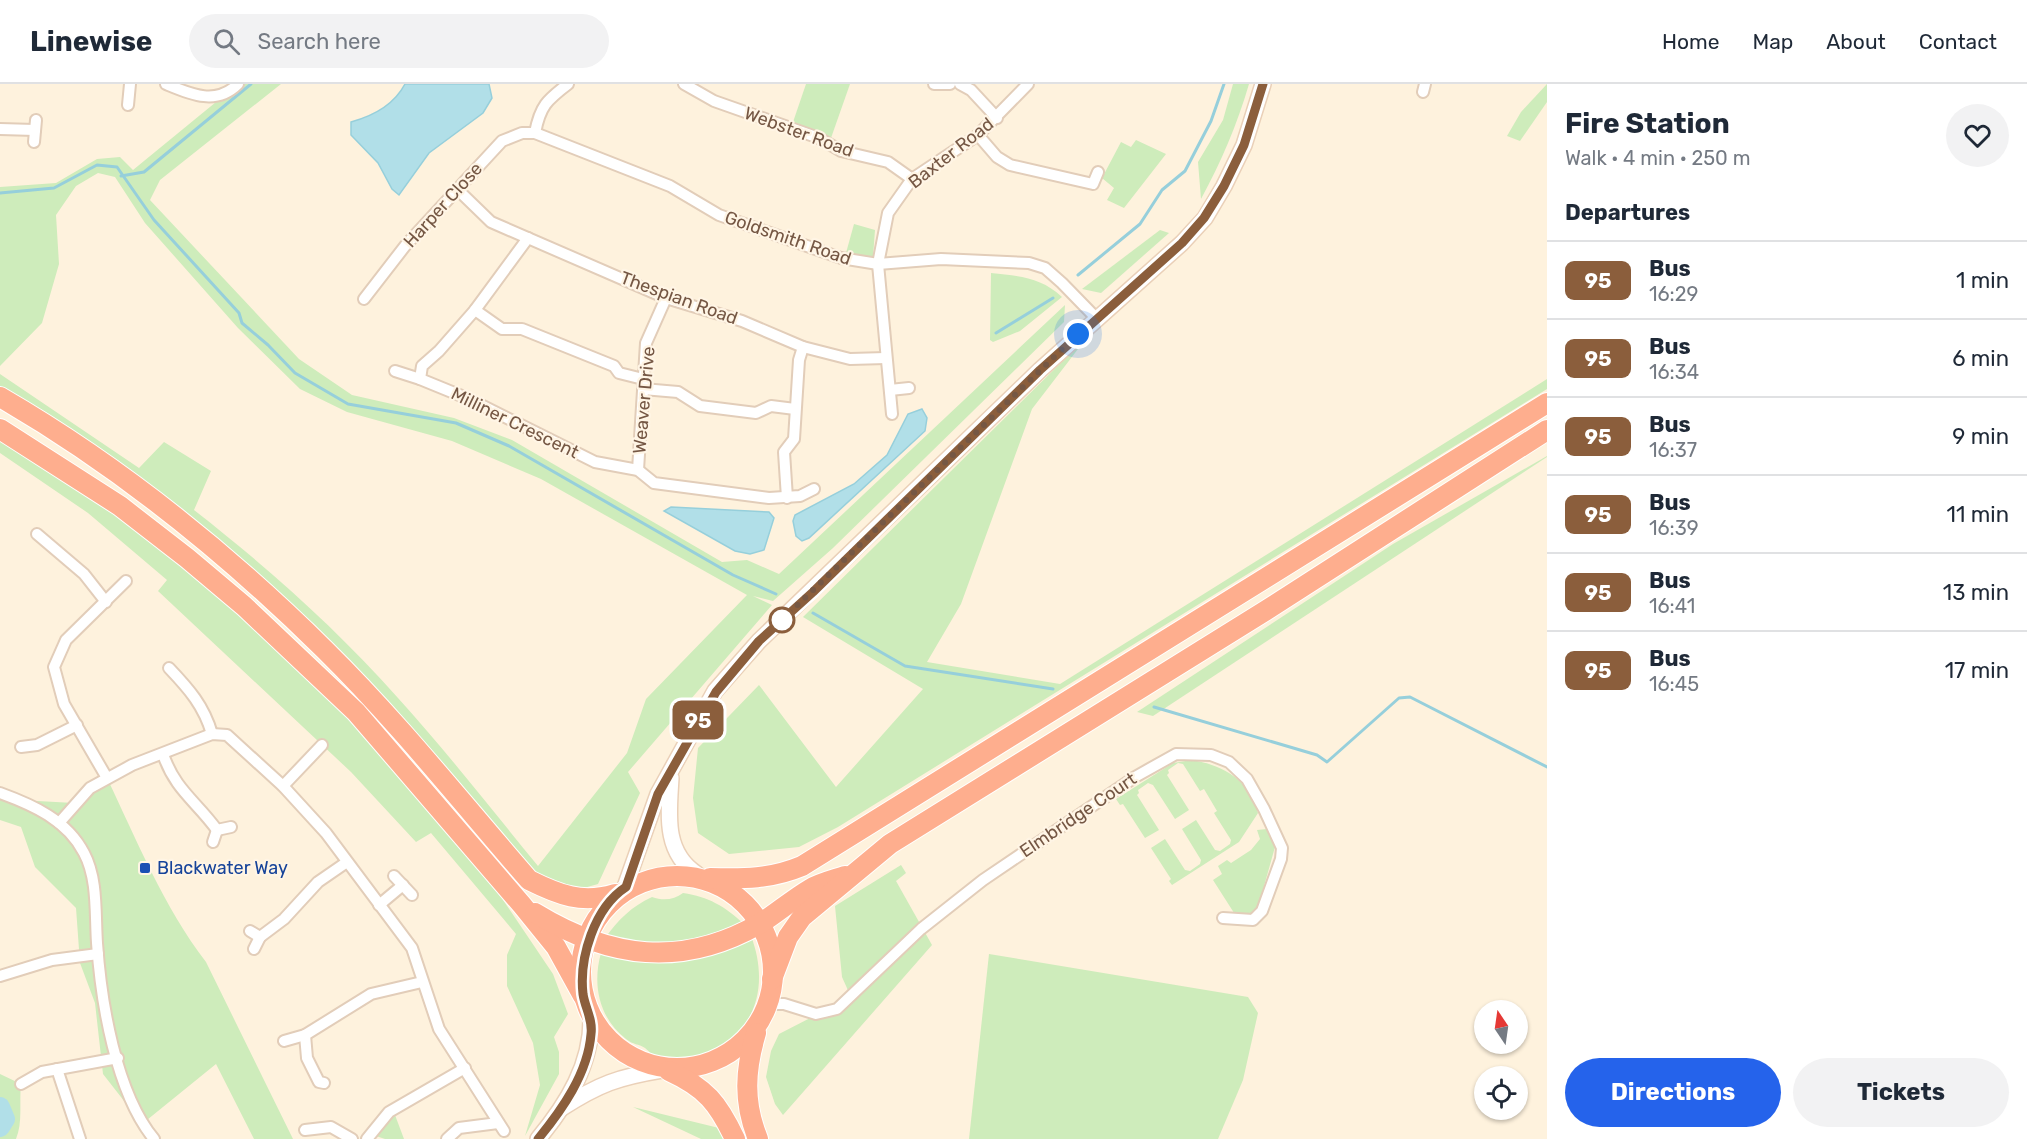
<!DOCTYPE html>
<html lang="en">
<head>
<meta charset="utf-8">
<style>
  body { margin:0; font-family:Rubik,sans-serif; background:#f2f2f3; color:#1f2937; height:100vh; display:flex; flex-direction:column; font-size:22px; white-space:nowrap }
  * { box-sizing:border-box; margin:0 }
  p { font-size:20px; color:#747a83 }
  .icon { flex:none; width:33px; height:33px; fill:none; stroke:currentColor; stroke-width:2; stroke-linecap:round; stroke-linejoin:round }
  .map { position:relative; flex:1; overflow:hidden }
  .side { display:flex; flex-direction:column; background:#fff; width:480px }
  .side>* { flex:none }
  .badge { padding:0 12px; border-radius:9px; font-size:21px; line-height:39px }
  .needle { width:39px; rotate:347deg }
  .buttons { position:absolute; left:1474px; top:916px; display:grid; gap:12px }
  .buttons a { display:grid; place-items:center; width:54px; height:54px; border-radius:50%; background:#fff; box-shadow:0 2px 4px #0004; font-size:30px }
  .you { position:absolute; width:30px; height:30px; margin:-15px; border:4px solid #fff; border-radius:50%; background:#1a73e8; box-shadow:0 0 0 9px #1a73e833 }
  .map>.badge { position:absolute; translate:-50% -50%; box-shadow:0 0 0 3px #fff }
  h2 { padding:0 18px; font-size:22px; line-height:54px }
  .round { display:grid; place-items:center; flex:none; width:63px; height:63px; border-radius:32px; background:#f2f2f3 }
  .headline { display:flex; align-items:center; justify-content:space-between; height:102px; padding:0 18px }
  h1 { font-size:28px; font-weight:700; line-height:45px }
  .button { display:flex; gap:12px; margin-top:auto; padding:12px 18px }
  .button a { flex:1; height:69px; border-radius:36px; background:#2563eb; color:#fff; font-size:24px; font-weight:700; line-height:69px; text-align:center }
  .button a+a { background:#f2f2f3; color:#1f2937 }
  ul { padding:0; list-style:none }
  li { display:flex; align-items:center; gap:18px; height:78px; padding:0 18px; border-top:2px solid #e0e1e3 }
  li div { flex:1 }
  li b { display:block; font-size:22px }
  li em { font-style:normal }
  li .badge { min-width:66px; font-weight:700; text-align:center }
  header { display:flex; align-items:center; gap:36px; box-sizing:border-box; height:84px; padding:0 30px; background:#fff; border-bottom:2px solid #e0e1e3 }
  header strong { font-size:28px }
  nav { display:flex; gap:33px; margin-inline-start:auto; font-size:21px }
  .search { width:420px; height:54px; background:#f2f2f3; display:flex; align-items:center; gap:15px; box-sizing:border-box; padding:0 21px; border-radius:33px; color:#747a83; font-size:22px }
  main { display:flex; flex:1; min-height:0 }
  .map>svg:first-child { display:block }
</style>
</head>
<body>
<header>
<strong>Linewise</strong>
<div class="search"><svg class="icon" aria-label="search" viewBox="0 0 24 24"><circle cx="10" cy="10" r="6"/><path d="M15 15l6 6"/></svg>Search here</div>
<nav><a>Home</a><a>Map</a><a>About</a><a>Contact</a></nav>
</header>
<main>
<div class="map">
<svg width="1547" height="1055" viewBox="0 0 1547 1055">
  <rect width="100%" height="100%" fill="#fef2dd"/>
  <!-- green -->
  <g fill="#ceecbb">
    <path d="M238,0H281L160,96L150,116L299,275L352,311L454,334L512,356L722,478L747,476L779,490L1065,221L1064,238L833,464L773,517L753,512L772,521L628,688L640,709L598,800L573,807L532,790L389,619L315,541L159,409L73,347L0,304V290L139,384L164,358L211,387L194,426C267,483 336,544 398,614C447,668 492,726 538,782L627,669L646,615L747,511L541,395L452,357L347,328L300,305L238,244L145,139L115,93L98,89L76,102L56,131L59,180L42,239L0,282V103L56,99L97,75L120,73L133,86Z"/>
    <path d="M806,0H850L831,54L792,41Z"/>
    <path d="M1233,0H1249C1237,41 1221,78 1201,115L1198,78L1223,36Z"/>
    <path d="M1547,0V18L1520,57L1507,52L1521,28Z"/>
    <path d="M1136,56L1166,70L1124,124L1107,116L1114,104L1102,94L1121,58L1131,63Z"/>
    <path d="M854,140L875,146L873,173L846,169Z"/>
    <path d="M1160,146L1169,149L1101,209L1082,205Z"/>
    <path d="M991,189C1019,192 1041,193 1062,213L1020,247L993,258L990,256Z"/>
    <path d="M1088,252L1032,325L961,520L927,578L1060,600L1547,295V305L838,743L799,763L729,770L698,749L693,714L698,664L759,601L836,703L923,605L803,533Z"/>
    <path d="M0,351L109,424L186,482L280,563L355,640L501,813L553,890L568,930L554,953L559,968V990L525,1052L540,1001L533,959L507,902V871L516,850L431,749L416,758L351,688L158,507L167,496L88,429L0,369Z"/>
    <path d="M1547,372V373L1153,632L1137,628L1393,460Z"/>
    <path d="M1192,676C1223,681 1251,697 1258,729L1239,758L1172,801L1169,797L1171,795L1151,764L1165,755L1185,786L1190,787L1200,780L1201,776L1182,745L1196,736L1215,766L1220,767L1230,760L1231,756L1214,729L1217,727L1204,705L1200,707L1183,680L1178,679L1168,686L1169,689L1167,691L1189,726L1175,735L1153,701L1148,699L1138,706L1139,709L1137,711L1159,746L1145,754L1123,720L1120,721L1116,715L1173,679Z"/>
    <path d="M107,694C137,757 164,823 206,878L293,1055H254L216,980L142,1040L103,990L95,919L80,879L76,824L35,783L21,743L0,736V709L19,716L74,719Z"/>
    <path d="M1267,745L1275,763L1257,827L1250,833L1236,832L1213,796L1222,790L1218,782L1227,776L1231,779L1251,766L1260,755L1257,746Z"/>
    <path d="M901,781L906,789L896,797L932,861L783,1031L775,1020L766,993L771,967L779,950L851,913L842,893L835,822Z"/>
    <path d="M683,809C709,813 724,822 743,839C693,863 659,863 605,854C619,835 631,823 652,813C663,817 674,816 683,809Z"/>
    <path d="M751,852C779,925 731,986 653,972C641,957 638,964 626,955C599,934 592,901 601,869L644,876Z"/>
    <path d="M989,870L1248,913L1258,929L1243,996L1218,1055H969Z"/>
    <path d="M0,990L21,1000C19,1019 23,1038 16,1055H0Z"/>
    <path d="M633,1023L719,1044L724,1055H701Z"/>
    <path d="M395,1031L404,1055H385L376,1052Z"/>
  </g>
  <!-- water -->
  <g fill="#b1dfe8" stroke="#96cfdb" stroke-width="1.5">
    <path d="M405,0H489L492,14L483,29L429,69L399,111L392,105L378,79L351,51V38C373,32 394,21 405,0Z"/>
    <path d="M922,325L927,334L925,347L809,454L802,457L796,452L793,437L795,431L854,400L887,371L908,330Z"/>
    <path d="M671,423L769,428L774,434L764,466L750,470L735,467L664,427Z"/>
  </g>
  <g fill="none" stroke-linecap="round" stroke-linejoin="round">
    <!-- stream -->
    <g stroke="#96cfdb" stroke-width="3">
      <path d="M121,92L144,88L251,0"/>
      <path d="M0,109L54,104L97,81L117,83L154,136L239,229L242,239L268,261L295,289L348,320L456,339L509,362L733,491L776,510"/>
      <path d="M1078,191L1140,140L1162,106L1185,87L1211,37L1224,0"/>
      <path d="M996,249L1053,214"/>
      <path d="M813,529L905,582L1053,605"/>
      <path d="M1154,623L1317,671L1327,678L1399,614L1410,613L1547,683"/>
    </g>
    <!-- river -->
    <path stroke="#b1dfe8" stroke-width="20" d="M0,1023L5,1035L0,1043"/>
    <!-- street casing -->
    <g stroke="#e2cdb9" stroke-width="14">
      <g id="street">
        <path d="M166,0C190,10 216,22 238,0"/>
        <path d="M568,0C547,16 540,22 535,49L670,102L719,131L841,174L878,180L941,175L1029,179L1045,184L1062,199L1098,236"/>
        <path d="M684,0L714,17L819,54L841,67L888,78L912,95"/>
        <path d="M934,0H950"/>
        <path d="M960,0L971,6L997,34"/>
        <path d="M1423,8L1425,0"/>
        <path d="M128,21L130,0"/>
        <path d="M0,45L35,46"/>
        <path d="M978,51L997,73L1010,81L1093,100L1098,88"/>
        <path d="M34,58L36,36"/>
        <path d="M457,105L491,138L666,214L742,237L803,263L850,275L886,274"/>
        <path d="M528,154L475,226L439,267L422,282L420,295L469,315L595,378L638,386L654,399L769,414L800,412L814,405"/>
        <path d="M364,215L405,162L502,57L522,49H535"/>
        <path d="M475,226L502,245H522L614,282L619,289L643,295"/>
        <path d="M395,287L420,295"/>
        <path d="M643,305L678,308L700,322L756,329L771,322L795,325"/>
        <path d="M890,306L909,304"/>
        <path d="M892,330L878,180L888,129L912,95L978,51L1028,0"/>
        <path d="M638,386L646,259L666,214"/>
        <path d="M787,414L784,368L794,355L799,276L803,263"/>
        <path d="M37,450L84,490L106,518"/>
        <path d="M169,584C189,605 204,622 212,650"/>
        <path d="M21,663L37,661L77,641"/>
        <path d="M163,670C175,706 196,717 217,746L231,743"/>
        <path d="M107,694L64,620L54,583L66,556L126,497"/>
        <path d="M283,702L322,661"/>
        <path d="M0,709C33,721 67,736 84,769C98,795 95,830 97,859C101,918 116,1009 154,1055"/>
        <path d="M59,739L90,704L132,681L212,650L227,651L283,702L326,749L412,864L439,945L504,1047"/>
        <path d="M213,758L217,746"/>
        <path d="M394,792L412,811"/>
        <path d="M379,821L403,801"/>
        <path d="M250,847L260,853L284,835L318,798L347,778"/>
        <path d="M254,865L260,853"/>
        <path d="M0,892L52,876L98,870"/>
        <path d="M768,920H784L816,930L837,925L921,845L983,796L1135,693L1176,670L1211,671L1229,678L1247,695L1264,725L1282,764L1281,775L1262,827L1253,836L1223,834"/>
        <path d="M305,951L307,974L319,998L324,999"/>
        <path d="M284,957L305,951L371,910L422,898"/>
        <path d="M57,985L80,1055"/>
        <path d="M21,1000L42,988L118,974"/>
        <path d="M305,1046L331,1043L352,1055"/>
        <path d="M367,1055L389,1028L465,984"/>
        <path d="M447,1055L459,1044L498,1039"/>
      </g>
    </g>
    <!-- secondary casing -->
    <g stroke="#ead0b8" stroke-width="18">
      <g id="secondary">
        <path d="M671,694C669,729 663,768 697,790"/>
        <path d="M625,803L658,710L715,607L759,557L1040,286L1182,159L1205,134L1224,102L1244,61L1263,0"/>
        <path d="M562,1024C599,1000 619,993 662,986"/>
        <path d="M538,1055C567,1020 592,980 591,933"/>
      </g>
    </g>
    <!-- highway casing -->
    <g stroke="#fff" stroke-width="22">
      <g id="highway">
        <path d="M0,313C119,382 227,469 325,566C398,638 462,719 529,796C559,811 582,820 615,810"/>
        <path d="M0,345L120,422L187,474L244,522L356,628L522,821L556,863L583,912"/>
        <circle cx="677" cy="888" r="96"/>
        <path d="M710,794C744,795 771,795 802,782L1547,319"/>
        <path d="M535,829C609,874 682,885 761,839C778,828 793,815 810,805C820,799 833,796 845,792"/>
        <path d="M772,895L788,853L802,833L890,760L1265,527L1547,346"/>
        <path d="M756,949C745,986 743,1018 758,1055"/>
        <path d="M669,987C706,1004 718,1019 735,1055"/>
      </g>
    </g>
    <!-- street -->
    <use href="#street" stroke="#fff" stroke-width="10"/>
    <!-- secondary -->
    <use href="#secondary" stroke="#fff" stroke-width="15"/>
    <!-- highway -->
    <use href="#highway" stroke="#feae8e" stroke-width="20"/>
  </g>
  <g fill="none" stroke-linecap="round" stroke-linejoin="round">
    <!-- line casing -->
    <g stroke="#fff" stroke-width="14">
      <path id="line" d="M538,1055C562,1026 588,989 591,950C593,935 585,924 583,910C579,874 594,824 626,803L658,710L716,608L759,557L813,508L1040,286L1182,159L1204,134L1224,102L1244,61L1263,0"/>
    </g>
    <!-- line -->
    <use href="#line" stroke="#8b5e3c" stroke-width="9"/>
    <!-- walk -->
    <path stroke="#755744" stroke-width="6" stroke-dasharray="0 10.8" d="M782,536L1078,250"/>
  </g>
  <!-- markers -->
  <circle fill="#fff" stroke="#8b5e3c" stroke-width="3" cx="782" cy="536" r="12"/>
  <rect fill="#1a4fb4" stroke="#fff5e5" stroke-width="2" x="139" y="778" width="12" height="12" rx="3"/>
  <g text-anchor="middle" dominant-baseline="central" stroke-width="4.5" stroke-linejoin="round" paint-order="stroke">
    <!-- street labels -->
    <g font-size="18" fill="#755744" stroke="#fff5e5">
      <text transform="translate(799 48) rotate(20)">Webster Road</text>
      <text transform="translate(951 69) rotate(-38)">Baxter Road</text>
      <text transform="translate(443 121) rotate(-48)">Harper Close</text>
      <text transform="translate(788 154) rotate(19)">Goldsmith Road</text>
      <text transform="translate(679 214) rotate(20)">Thespian Road</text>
      <text transform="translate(644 316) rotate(-85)">Weaver Drive</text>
      <text transform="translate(515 339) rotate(26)">Milliner Crescent</text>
      <text transform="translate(1078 731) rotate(-34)">Elmbridge Court</text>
    </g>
    <!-- transit labels -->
    <g font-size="18" fill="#164399" stroke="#fff5e5" text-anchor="start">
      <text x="157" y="784">Blackwater Way</text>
    </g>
  </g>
</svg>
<div class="buttons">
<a><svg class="needle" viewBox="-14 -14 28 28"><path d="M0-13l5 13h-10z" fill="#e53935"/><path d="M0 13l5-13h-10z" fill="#747a83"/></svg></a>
<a><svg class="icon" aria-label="locate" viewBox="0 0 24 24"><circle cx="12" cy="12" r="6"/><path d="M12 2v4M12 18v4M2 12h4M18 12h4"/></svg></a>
</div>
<div class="you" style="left:1078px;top:250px"></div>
<b class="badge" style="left:698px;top:636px;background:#8b5e3c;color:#fff">95</b>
</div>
<section class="side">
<div class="headline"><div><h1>Fire Station</h1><p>Walk · 4 min · 250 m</p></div><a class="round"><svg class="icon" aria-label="heart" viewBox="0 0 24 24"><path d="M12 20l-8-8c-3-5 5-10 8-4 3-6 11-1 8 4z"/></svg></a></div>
<h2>Departures</h2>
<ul>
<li><span class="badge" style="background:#8b5e3c;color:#fff">95</span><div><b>Bus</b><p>16:29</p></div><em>1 min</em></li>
<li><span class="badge" style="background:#8b5e3c;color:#fff">95</span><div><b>Bus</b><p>16:34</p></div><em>6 min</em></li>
<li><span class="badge" style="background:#8b5e3c;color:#fff">95</span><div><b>Bus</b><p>16:37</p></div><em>9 min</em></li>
<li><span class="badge" style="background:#8b5e3c;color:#fff">95</span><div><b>Bus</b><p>16:39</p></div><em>11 min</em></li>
<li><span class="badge" style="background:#8b5e3c;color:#fff">95</span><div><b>Bus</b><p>16:41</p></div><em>13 min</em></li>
<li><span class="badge" style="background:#8b5e3c;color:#fff">95</span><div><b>Bus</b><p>16:45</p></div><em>17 min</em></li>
</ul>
<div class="button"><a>Directions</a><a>Tickets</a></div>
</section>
</main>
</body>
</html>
